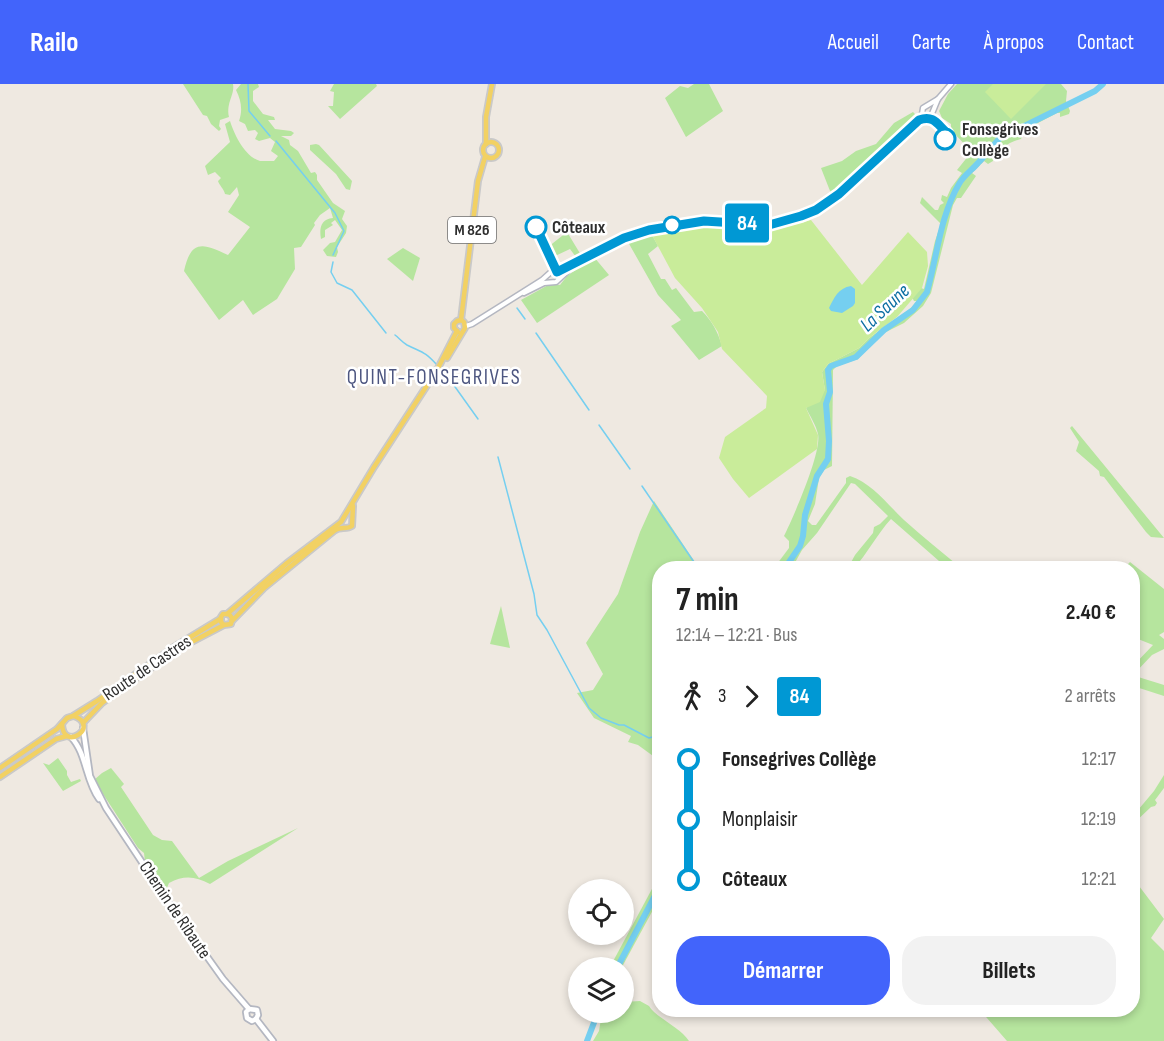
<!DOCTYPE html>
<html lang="fr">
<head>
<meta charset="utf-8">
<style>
  body { margin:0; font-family:"Sofia Sans Condensed",sans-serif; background:#f2f2f2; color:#222; height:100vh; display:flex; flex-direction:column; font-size:22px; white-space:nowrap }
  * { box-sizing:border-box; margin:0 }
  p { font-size:20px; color:#767676 }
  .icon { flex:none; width:33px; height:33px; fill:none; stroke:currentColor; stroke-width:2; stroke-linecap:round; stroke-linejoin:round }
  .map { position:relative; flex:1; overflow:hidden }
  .details { position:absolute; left:652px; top:477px; width:488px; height:456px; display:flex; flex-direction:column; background:#fff; border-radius:24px; box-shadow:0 3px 9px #0003 }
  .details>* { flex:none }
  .badge { padding:0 12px; border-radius:4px; font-size:21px; line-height:39px }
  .tools { position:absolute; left:568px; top:795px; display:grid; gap:12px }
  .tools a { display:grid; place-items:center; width:66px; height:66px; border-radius:50%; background:#fff; box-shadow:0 3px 9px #0003; font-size:30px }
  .map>.badge { position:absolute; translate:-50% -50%; box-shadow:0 0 0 3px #fff }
  .legs { display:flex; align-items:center; gap:9px; height:66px; padding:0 24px; font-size:20px }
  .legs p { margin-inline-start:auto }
  .summary { display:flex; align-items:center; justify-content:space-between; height:102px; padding:0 24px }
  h1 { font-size:33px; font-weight:700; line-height:45px }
  .action { display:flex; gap:12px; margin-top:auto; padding:12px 24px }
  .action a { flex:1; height:69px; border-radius:24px; background:#4264fb; color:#fff; font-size:24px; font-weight:700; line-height:69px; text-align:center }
  .action a+a { background:#f2f2f2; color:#222 }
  ul { padding:0 24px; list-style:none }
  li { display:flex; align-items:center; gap:21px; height:60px; font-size:22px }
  li i { display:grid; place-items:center; width:9px; height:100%; margin:0 8px; background:currentColor }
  li i::after { content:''; width:15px; height:15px; margin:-8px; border:4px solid; border-radius:50%; background:#fff }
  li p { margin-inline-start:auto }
  li:first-child i { background:linear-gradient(#0000 50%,currentColor 0) }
  li:last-child i { background:linear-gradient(currentColor 50%,#0000 0) }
  header { display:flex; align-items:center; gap:36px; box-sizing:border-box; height:84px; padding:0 30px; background:#4264fb; color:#fff }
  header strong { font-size:28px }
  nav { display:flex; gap:33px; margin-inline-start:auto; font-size:21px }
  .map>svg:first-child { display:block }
</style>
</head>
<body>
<header>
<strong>Railo</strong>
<nav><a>Accueil</a><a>Carte</a><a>À propos</a><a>Contact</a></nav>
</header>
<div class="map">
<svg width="1164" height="957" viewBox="0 0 1164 957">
  <rect width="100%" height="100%" fill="#efe9e1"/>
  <!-- green -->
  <g fill="#b6e59e">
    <path d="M183,0H233C235,11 226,18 229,33L220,36L219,42L221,45L219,47L211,40L207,32L203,31Z"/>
    <path d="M241,0H258L259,3L253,7V17L263,30L274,33L275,36H268L275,45L291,47L294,49L291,52H281L289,56L290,61L298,67L311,89L315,88L317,91V96L333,119L345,127L342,135L347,142L346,149L337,163L338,168L336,173L327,172L323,166L330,159L335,158L342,146L335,136L331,139L333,141L325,146V153L321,155C319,144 321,135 333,134L330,124L320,131L314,139L315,141L301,163L294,164L295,185L277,215L253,231L243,216L219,236L184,187C191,155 203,159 228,171L250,143L228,128L239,111L237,103L230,111L225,110C224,105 219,101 218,97L221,94L215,88L208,91L205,82L230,58L225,40L230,37C234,50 245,73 260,77C263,77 270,77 274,77L278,72L271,67L275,58L270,54L259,57L255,55L258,49L255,46L248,47L245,40L239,37C243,26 241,16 236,6Z"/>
    <path d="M334,0H376L377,2L340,35L328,22H333L334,8L330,7Z"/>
    <path d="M694,0H709L723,27L686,53L665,14L680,2L688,4Z"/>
    <path d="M957,0H1061L1067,7L1066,17L1070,27L1069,30L1060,33V29H1057L1019,49L1018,50L1023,51L1021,55C1009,58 997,66 993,77L988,80L984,77L972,89L976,92L961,114H957L953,121L931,209L923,222L904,239L884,249L875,256L858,275L837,282L833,286L832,382L824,386L819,394L815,420L808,437L812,441H816L846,399V394L850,392C872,399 888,421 904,436C923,453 942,468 961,484H947L891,435C877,450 868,469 854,484H848L855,471L873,449L874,443L880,440L888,432L855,400L851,399L817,449L802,466L792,484H774L789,464V457L784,452C793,434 822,368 818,350C816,341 810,332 806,324L825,306L822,288L828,280L859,264L869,254L910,225L917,217H914L912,213L921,204L924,205L935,157L941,140L920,119L922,113L935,126H938L940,121L944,119L941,116L942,111L947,113L951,104L962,89L957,86L969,71L967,68L970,66L951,46V40L942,34L939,27L948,10Z"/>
    <path d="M913,28L916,31L914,37L832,112L821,84L842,77L856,67L876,60L894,39Z"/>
    <path d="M316,60L319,61L352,97L350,106L346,105L336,90L310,66V61Z"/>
    <path d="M567,148L581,171L576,173L570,165L553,173L548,163Z"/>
    <path d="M649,151H652L658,162L648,170L661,195H665L672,206L676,204L694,228L702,227C712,237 718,248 722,262L699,276L671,242L681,236L658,211L628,158Z"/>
    <path d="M403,164L420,174L413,197L387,175Z"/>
    <path d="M594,173L609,191L537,239L521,216L550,200L560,201L567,192Z"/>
    <path d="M1072,342L1164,454L1151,453L1146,448L1104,393L1100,392L1099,387L1076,367L1079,358L1070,344Z"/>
    <path d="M654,417L699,484H660V677L638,661L628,658L631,652L594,634L577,609L593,606L603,590L586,559L618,510L640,448Z"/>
    <path d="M1130,478L1164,505V548L1159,551L1164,555V565L1152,571L1134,590L1135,592L1164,601V612L1133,602V582L1153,561L1133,553L1132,484H1124Z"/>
    <path d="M501,522L510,564L490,560Z"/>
    <path d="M58,674L67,687V691L71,698L80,695L81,697L63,707L43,679L49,681Z"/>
    <path d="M111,684L124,700L121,703L153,751L162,756L172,757L199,794L228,777L298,744L210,800C195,792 184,791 169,799L166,806L145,778L144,769L138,764L94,696L102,689Z"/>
    <path d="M1164,691V704L1155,716L1157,719L1155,722L1151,723L1133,740V732L1154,707Z"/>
    <path d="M660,790V813L622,883H610Z"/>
    <path d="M1133,794L1164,835L1151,854L1164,867V957H1007L980,926H1132Z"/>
    <path d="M640,917L649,922C655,933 680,943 689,957H593L599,947L602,929L624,928V918Z"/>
  </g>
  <!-- pitch -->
  <g fill="#c9ec9a">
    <path d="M993,0H1046L1011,35L985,8Z"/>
    <path d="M811,136L862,201L908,148L927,168L928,182L922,204L897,233L869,254L859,264L828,280L822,288L825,306L820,318L806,324L818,351L817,365L749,414L733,395L719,374L725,353L766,324L767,312L722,265L718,248L702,224L675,194L652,151L688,143L727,144L750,147L780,144Z"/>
  </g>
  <!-- water -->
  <path fill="#75cff0" d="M851,202L855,205V219L853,222L842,229L831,227L829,224C834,214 838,204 851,202Z"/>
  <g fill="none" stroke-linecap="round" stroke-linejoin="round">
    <!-- stream -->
    <g stroke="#75cff0" stroke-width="1.5">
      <path d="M248,0L249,27L270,52"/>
      <path d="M276,57L335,129L344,147L333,171"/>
      <path d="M333,178L331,188L337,199L352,206L386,249"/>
      <path d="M517,224L525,235"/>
      <path d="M536,249L589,326"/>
      <path d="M395,251C399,254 402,258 407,261C423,269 424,267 437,281"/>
      <path d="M443,286L478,335"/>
      <path d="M599,341L630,385"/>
      <path d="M498,373L534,510L537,531L547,546L589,624L601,634L619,641H624L649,654L656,652L660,646"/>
      <path d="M642,402L698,484"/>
    </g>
    <!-- river -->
    <g stroke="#75cff0" stroke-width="6">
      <path d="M785,484L800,462L803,452L805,431L817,392L828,375L829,357L826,320L830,308L828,286L831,282L856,273L884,246L913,226L927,208C937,173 940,132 959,100C964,91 972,86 978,79C986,71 992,62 1000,54L1095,7L1103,0"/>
      <path d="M617,884L660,802"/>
      <path d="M587,957L598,928"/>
    </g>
    <!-- tertiary casing -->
    <g stroke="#b4b7c1" stroke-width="7">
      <g id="tertiary">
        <path d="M920,36L931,32L938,15L951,0"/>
        <path d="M735,140L754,141"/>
        <path d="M653,146L672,142"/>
        <path d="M557,188L624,154L663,140L704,137L747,143L777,140L801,132L816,126L839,110L917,38L922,30L923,24L938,15"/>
        <path d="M524,209L544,199L556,198L571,184"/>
        <path d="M466,242L472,240L542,196L552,187L558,189L559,194"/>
      </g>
    </g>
    <!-- secondary casing -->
    <g stroke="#b4b7c1" stroke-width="8">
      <g id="secondary">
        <path d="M83,644L90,692L106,724L173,825L223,895L249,925"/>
        <path d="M71,653C87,670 85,696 99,715"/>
        <path d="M249,925L246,928L247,934L252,937L256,935"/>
        <path d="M249,925L257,926L258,931L256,935"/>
        <path d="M256,935L273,957"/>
      </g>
    </g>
    <!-- primary casing -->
    <g stroke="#c9c9c9" stroke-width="8">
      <g id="primary">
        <circle cx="491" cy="66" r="8"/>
        <path d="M486,60V33L492,0"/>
        <path d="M461,236L478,97L485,73"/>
        <path d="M458,248L454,244V240L457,237L461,236"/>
        <path d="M447,274L465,244L464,238L461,236"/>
        <path d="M227,530L287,479L341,438L374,383L437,286L457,247"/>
        <path d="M232,537L264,504L334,447C340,442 346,446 352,442L353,422"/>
        <path d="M83,639L102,619L126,601L182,563L224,541L231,540L232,534L229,530H223L221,533V538L224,541"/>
        <path d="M62,640C63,669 101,642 74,632"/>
        <path d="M0,684L57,645L67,634L73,632L97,617L174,563L220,535"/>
        <path d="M0,693L56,655L67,652"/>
      </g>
    </g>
    <!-- tertiary -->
    <use href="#tertiary" stroke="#fff" stroke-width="4"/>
    <!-- secondary -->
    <use href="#secondary" stroke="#fff" stroke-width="4.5"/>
    <!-- primary -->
    <use href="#primary" stroke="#f2d163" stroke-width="4.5"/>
  </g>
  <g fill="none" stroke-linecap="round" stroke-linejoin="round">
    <!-- line-1 casing -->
    <g stroke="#fff" stroke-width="14">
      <path id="line-1" d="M536,143L557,188L624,154L649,146L704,137L769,141L801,132L816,126L839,110L919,36C934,31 937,40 947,49L945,55"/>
    </g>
    <!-- line-1 -->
    <use href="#line-1" stroke="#0098d4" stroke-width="9"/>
  </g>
  <!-- markers -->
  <g fill="#fff" stroke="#0098d4" stroke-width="3">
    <circle cx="945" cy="55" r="10"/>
    <circle cx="672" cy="141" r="8"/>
    <circle cx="536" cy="143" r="10"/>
  </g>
  <g text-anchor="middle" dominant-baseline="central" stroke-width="5" stroke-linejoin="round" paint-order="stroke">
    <!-- shield labels -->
    <rect fill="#fff" stroke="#6d6d6d" stroke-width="1.5" x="448" y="133" width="48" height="26" rx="4.5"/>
    <g font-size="16" font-weight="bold" fill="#2e2e2e">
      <text x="472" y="146">M 826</text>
    </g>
    <!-- stop labels -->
    <g font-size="18" font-weight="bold" fill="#2e2e2e" stroke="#fff" text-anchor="start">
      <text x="962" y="45">Fonsegrives<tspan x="962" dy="21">Collège</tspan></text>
      <text x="552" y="143">Côteaux</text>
    </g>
    <!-- street labels -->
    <g font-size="18" fill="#2e2e2e" stroke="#fff">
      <text transform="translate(147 584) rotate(-34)">Route de Castres</text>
      <text transform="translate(175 826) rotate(56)">Chemin de Ribaute</text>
    </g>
    <!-- water labels -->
    <g font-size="20" font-style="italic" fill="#0d6fa3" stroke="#fff">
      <text transform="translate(885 224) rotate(-43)">La Saune</text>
    </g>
    <!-- quarter labels -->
    <g font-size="21" letter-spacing="1.5" fill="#4d5680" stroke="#fff">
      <text x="434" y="293">QUINT-FONSEGRIVES</text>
    </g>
  </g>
</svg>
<div class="tools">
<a><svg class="icon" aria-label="locate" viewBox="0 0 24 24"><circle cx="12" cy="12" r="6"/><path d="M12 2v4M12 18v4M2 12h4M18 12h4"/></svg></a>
<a><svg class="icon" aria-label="layers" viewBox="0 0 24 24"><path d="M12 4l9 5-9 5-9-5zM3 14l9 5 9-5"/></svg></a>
</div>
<b class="badge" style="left:747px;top:139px;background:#0098d4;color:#fff">84</b>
<section class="details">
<div class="summary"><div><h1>7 min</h1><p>12:14 – 12:21 · Bus</p></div><b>2.40 €</b></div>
<div class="legs"><svg class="icon" aria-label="walk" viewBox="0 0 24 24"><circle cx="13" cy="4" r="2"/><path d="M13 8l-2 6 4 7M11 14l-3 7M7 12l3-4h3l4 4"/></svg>3<svg class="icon" aria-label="forward" viewBox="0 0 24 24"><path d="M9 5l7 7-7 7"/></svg><b class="badge" style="background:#0098d4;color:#fff">84</b><p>2 arrêts</p></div>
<ul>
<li><i style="color:#0098d4"></i><b>Fonsegrives Collège</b><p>12:17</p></li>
<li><i style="color:#0098d4"></i><span>Monplaisir</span><p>12:19</p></li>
<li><i style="color:#0098d4"></i><b>Côteaux</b><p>12:21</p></li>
</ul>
<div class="action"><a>Démarrer</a><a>Billets</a></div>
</section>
</div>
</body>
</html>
